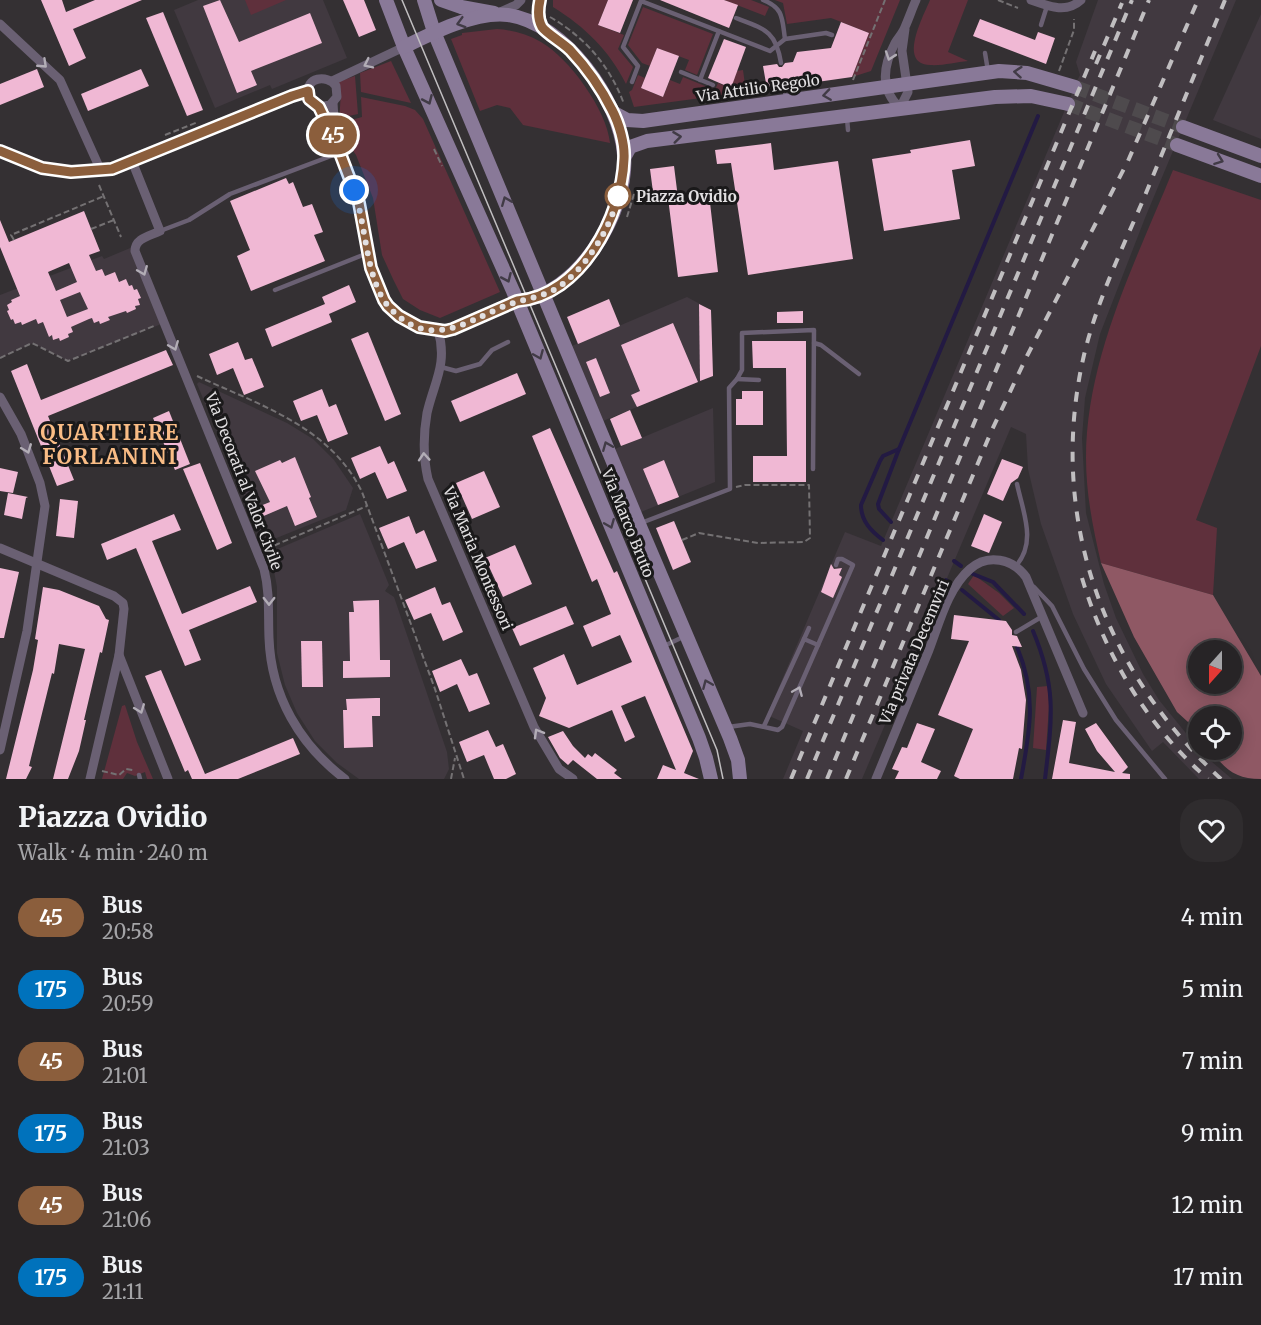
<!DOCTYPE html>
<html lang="en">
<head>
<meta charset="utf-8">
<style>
  body { margin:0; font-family:Merriweather,serif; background:#2f2c2e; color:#f1f3f6; height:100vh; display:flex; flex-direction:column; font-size:22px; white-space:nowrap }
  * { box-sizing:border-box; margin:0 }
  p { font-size:20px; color:#a4a4a7 }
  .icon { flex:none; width:33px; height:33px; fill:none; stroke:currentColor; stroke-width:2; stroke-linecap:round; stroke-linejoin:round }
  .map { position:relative; height:779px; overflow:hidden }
  .panel { display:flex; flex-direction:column; background:#272426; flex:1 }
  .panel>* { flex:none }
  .badge { padding:0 12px; border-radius:20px; font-size:21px; line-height:39px }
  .needle { width:39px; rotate:201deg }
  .fabs { position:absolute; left:1188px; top:640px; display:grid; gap:12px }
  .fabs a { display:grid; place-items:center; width:54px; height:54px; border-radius:50%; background:#272426; box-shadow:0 3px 15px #0003,0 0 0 2px #434143; font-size:30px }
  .you { position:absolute; width:30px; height:30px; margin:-15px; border:4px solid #fff; border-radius:50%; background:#1a73e8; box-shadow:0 0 0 9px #1a73e833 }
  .map>.badge { position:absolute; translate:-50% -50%; box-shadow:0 0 0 3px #fff }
  .round { display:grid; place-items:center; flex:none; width:63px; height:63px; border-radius:24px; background:#2f2c2e }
  .overview { display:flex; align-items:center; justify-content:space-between; height:102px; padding:0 18px }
  h1 { font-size:28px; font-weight:800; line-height:45px }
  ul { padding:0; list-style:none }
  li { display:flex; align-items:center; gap:18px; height:72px; padding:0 18px }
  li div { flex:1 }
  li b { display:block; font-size:22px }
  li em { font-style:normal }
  li .badge { min-width:66px; font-weight:700; text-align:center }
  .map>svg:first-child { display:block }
</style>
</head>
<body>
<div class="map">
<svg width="1261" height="779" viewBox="0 0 1261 779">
  <rect width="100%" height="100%" fill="#343033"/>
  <!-- built -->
  <g fill="#413940">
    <path d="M198,0H323L347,58L272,89L270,85L215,108L174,10Z"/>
    <path d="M1098,0H1236L1145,218L1100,334L1085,398L1082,438L1086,513L1104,584L1116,618L1143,674L1159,700L1198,748V750L1232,779H1199L1163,742L1152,751L1106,684L1073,614L1041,524L1028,469L1026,434L1011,427L862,779H783L803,731L767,715L845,532L881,546L1078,79L1080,75L1076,62Z"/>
    <path d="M1261,14V139L1213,120Z"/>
    <path d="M135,246L164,323L68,361L33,343L0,358V295L102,256L104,259Z"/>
    <path d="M687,297L711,310L713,376L598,423L567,348Z"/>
    <path d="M199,382L287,423L313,439L334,460L353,488L346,510L264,543L197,384Z"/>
    <path d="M713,408L715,482L636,514L610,451Z"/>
    <path d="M360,514L389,585L385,591L394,597L447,752L449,769L444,779H359L337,763L315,741L297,713L285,685L277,653V587L273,566L268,553Z"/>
  </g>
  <!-- green -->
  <g fill="#5f303c">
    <path d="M245,0H286L251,15Z"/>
    <path d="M553,0H608L598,25L624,35L618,49L633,67L626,84C609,50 585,27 553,7Z"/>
    <path d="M724,0H751L769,7L765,16Z"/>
    <path d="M775,0H900L871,71L852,77L869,33L831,18L787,24L783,3Z"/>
    <path d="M930,0H968L948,52L968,61C956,62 942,66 930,65C897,64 924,15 930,0Z"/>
    <path d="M643,7L713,34L697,75L685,70L689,60L657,48L650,66L642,63L628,45Z"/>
    <path d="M497,29C512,30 527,34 541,42C569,58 607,110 610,143L523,125L510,108L497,105L480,111L451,39L462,35V33Z"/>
    <path d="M391,61L411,103L361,92L360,73Z"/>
    <path d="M743,70L746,92L634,107L629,92L632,90L638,75L645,78L641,88L663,97L670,80L680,84L683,77L715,90L718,83L730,88L737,71Z"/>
    <path d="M355,76L358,114L340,118C339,105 343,94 338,82Z"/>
    <path d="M361,97L405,106L415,110L423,119L500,292L440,318L420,310L403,299L393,279L382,255L373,198L356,155L347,142L344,122L362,117Z"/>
    <path d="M1173,170L1261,200V346L1196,520L1217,528L1213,595L1101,563C1093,528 1086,494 1086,458C1086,358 1136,261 1173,170Z"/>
    <path d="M974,575L999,593L1014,608L1003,616L968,584Z"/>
    <path d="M1048,686L1049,706L1046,750L1033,748L1037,687Z"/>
    <path d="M125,705L137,742L153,779H147L145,772L135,776L127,773L123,779H102L122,706Z"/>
  </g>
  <!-- forest -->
  <path fill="#8f5864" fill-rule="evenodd" d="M1101,563L1213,595L1261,676V779C1236,779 1225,770 1211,750H1232V717H1198V731L1177,712L1134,637ZM1198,651H1232V684H1198Z"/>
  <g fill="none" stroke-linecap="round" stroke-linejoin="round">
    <!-- stream -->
    <g stroke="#231a43" stroke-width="4">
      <path d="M891,522L879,509L878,504L899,449"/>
      <path d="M883,540C871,531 861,521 861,505L880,461L883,456L899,449L1038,116"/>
      <path d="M954,561L961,566"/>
      <path d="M973,574L993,582L1024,614"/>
      <path d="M946,580L950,583"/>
      <path d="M962,590L999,620"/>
      <path d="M1033,631C1057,688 1052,719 1045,779"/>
      <path d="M1017,647C1037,694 1030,731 1021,779"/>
    </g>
  </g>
  <!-- building -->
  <g fill="#f0b8d4" fill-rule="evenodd">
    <path d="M41,0H62L66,12L95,0H142L73,29L86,58L69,66Z"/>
    <path d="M220,0L239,42L310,13L322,43L251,71L257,85L237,93L203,6Z"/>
    <path d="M343,0H364L376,30L359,37Z"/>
    <path d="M608,0H633L620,33L598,25Z"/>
    <path d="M660,0H724L738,5L729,28Z"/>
    <path d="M163,12L203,110L187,116L146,18Z"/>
    <path d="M980,19L1035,40L1038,32L1055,38L1046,64L973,36Z"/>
    <path d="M841,22L869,33L852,77L789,86L784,82L781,83L780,87L767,89L763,66L777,64L779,67H782L785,63L793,62L797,52L831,48Z"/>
    <path d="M724,39L746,47L731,88L708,78Z"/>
    <path d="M657,48L679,56L663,97L641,88Z"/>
    <path d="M37,69L44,87L0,105V84Z"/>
    <path d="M141,69L149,86L88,111L81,94Z"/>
    <path d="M970,140L975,166L952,170L960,219L884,231L872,159L911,153L910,150Z"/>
    <path d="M771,143L774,170L838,161L853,259L748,275L731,163L717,164L715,150Z"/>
    <path d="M674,166L678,198L709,194L718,272L678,277L667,190L653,192L650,169Z"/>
    <path d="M286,178L289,184L293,182L303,207L312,204L323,232L314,235L325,261L251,291L237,256L250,250L230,201Z"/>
    <path d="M84,211L100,251L89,255L96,271L102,269L105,276L115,272L119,282L126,279L129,286L132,285L134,290L137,289L141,298L138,299L140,305L135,306L136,309L127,313L126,311L108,317L110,320L100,324L99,321L94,323L92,318L89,319L71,327L73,332L68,334L69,337L60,341L59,338L53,340L52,335L49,337L43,322L38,324L36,319L22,325L21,322L15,324L13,319L11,320L7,311L9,310L7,305L12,302L11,300L20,296L0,247V220L9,242ZM69,263L77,282L56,291L48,272ZM80,292L88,309L67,317L60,300Z"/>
    <path d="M349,285L356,302L329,314L332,322L272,347L265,329L325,304L322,297Z"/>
    <path d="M609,299L620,326L578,344L567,317Z"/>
    <path d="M699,304L711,310L713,376L700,381Z"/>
    <path d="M803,311V323H777V312Z"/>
    <path d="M673,323L698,382L637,407L631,395L640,391L621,345Z"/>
    <path d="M368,332L401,414L385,421L351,339Z"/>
    <path d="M752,341H806V482H753V456H787L786,368H753Z"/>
    <path d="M238,342L245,360L252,358L264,387L244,395L233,368L217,375L209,354Z"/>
    <path d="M166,350L173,365L48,416L74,480L57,486L11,371L27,364L41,400Z"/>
    <path d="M596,358L610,393L600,397L586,362Z"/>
    <path d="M517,373L526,394L460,422L451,401Z"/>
    <path d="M322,389L329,407L336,404L348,434L328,442L317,415L301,421L293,401Z"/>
    <path d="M742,391H763V425H736V399H742Z"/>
    <path d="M630,410L642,438L621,446L610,419Z"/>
    <path d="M169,411L190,464L175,470L153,418Z"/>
    <path d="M550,428L614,573L617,571L693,751L684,773L699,779H657L663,765L676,770L645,696L621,706L635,737L625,742L612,710L569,728L539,716L546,698L533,668L564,654L577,685L632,662L620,635L592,647L583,626L611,614L597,579L592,582L532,436Z"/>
    <path d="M380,446L388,464L394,461L407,491L387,499L375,472L360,479L351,458Z"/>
    <path d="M295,457L311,497L309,498L317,517L295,526L287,506L259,518L255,508L270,502L255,471L280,460L282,463Z"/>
    <path d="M1002,459L1023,467L1018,478L1011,483L1003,501L987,494Z"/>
    <path d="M664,460L679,497L658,505L643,469Z"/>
    <path d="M200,463L232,543L217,550L183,469Z"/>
    <path d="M0,468L18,472L13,493L0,491Z"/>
    <path d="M484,471L500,507L472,519L456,483Z"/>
    <path d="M8,493L28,497L26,498L22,519L4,515Z"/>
    <path d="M60,499L78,501L74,538L56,536Z"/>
    <path d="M174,514L181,530L152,541L182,614L250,586L257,602L189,630L201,660L185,666L136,548L107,560L101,544Z"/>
    <path d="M984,514L1002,522L989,553L971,546Z"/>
    <path d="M409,516L416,534L424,530L437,561L416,569L404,542L388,549L379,528Z"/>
    <path d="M674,521L691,562L673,570L656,528Z"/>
    <path d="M515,545L532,584L503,597L485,558Z"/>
    <path d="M831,564L834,569L842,568L839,575L842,577L833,598L821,592Z"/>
    <path d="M0,568L19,572L4,638H0Z"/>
    <path d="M43,587L59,590L99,606L106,619L109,620L102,653L100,652L84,720H86L79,751L68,779H53L85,649L59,644L54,674L52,673L29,766L32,767L26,779H6L33,670L38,640L35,639Z"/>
    <path d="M435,587L442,605L450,602L463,632L443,641L431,613L414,620L405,600Z"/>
    <path d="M379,600L380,660H390V677L343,678V661H350L349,612H354L353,601Z"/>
    <path d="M566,606L574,624L520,646L512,628Z"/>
    <path d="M954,615L1006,621L1012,630V635L1017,636L1022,647L1012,646L1021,670L1026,700L1022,749L1019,748L1013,779H960L954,776L973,729L938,715L969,641L951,639Z"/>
    <path d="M301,641H322L323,687H302Z"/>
    <path d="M461,659L469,676L477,673L490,704L469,712L457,684L440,692L432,671Z"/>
    <path d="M161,670L205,774L293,738L300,754L238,779H192L188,770L185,772L145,676Z"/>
    <path d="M376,698H380V716H372L373,747L344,748L343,710H347L346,699Z"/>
    <path d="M1063,720L1076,722L1069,763L1115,772L1097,751L1085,729L1096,723L1128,767L1122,773L1130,774V779H1052Z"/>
    <path d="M917,723L935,729L921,762L941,771L937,779H895L899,771L892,769L902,747L907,748Z"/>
    <path d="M488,730L496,747L503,744L516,774L506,779H494L484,755L467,762L459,742Z"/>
    <path d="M563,731L573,746L585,758L588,754L592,757L595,753L617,770L614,773L622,779H597L573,760L568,765L560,758L548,737Z"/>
  </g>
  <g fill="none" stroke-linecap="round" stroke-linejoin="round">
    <!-- secondary-tunnel -->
    <g stroke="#4e4a4d" stroke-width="14" stroke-dasharray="14 7" stroke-linecap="butt">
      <path d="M1075,87L1183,127"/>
      <path d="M1068,104L1177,145"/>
    </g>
    <!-- path -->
    <g stroke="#747173" stroke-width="2" stroke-dasharray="6 3" stroke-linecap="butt">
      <path d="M998,0L1018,8"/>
      <path d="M550,17C585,37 610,66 624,104"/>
      <path d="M1059,71L1074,30V19"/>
      <path d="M853,80L885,0"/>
      <path d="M165,135L198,122"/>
      <path d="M434,149L442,166"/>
      <path d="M99,185L121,237"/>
      <path d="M627,217L634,194"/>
      <path d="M91,229L114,220"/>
      <path d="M14,240L11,235L104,196"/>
      <path d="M0,358L32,343L68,361L154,326"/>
      <path d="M197,376C259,405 330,426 362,492L435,689L464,779"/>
      <path d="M682,540L699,533L758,543L804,542L810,538L809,485H745L736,487"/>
      <path d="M266,549L367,506"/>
      <path d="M102,771L119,775L126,769L133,770"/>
      <path d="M451,779L455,758"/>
    </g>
    <!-- lane -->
    <g stroke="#6a6073" stroke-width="4.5">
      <path d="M763,0C784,8 782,19 785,39"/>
      <path d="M736,18C765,29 776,31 781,63"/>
      <path d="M1041,25L1047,6"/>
      <path d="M985,53L988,71"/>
      <path d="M681,72L713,85"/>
      <path d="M700,80L719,31"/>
      <path d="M632,82L638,66L623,47L641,1L770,51L785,39L826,33L832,35"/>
      <path d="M784,86L786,98"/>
      <path d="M847,118L848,130"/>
      <path d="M160,231L189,220L230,194L339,153"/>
      <path d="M275,290L368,253"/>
      <path d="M814,343L821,345L859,374"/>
      <path d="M441,367L456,371L480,364L492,350L508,342"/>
      <path d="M737,379L759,380"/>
      <path d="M641,523L730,489L729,388L737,379L742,370V333L814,330L813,469"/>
      <path d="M1016,566C1037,542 1023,512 1017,484"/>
      <path d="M1034,587L1052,606L1084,669L1116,720L1165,779"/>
      <path d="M1016,632L1043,616"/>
      <path d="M804,639L809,628"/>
      <path d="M818,645L853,565L842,559H838L836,565"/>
      <path d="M664,646L683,637"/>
      <path d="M728,727L750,724L778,730L782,727L818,645L804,639L764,726"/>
      <path d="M139,775L140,779"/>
    </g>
    <!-- street -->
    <g stroke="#6a6073" stroke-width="9">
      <path d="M540,0L538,12L543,28"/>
      <path d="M1031,0C1048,6 1066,14 1081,0"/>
      <path d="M500,12L516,5L521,0"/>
      <path d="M0,24L60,80L101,171"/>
      <path d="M905,29L902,51L908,92L900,108C880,90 883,66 895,43C898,38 903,33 905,27C909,18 912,9 916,0"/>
      <path d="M332,81L404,47"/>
      <path d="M333,103L335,135"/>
      <path d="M319,107L330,105L337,97L336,86C327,74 305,77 308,95C309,103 315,103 319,108C323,112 326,119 328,124C334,136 338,150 343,162C348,177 355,190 359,205C367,232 367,258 378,285C380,292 383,300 388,306C404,325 429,334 453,329L517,301"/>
      <path d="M0,151L42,168L71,172L112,169L308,91"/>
      <path d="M132,161L160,231C150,236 135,238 135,251L264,569C270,593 268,614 269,638C271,696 300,745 345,779"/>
      <path d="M438,330C448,364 434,382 427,413C423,436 423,457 428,479L534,727L559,769L573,779"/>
      <path d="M0,397L21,434L40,483L45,506L27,631L0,750"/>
      <path d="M0,548L114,596L123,603L124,609L119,655L90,779"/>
      <path d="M119,655L168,779"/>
      <path d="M876,779C894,736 911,693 929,650C939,624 948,588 970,569C988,553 1013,559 1026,577L1083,713"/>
    </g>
    <!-- secondary -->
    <g stroke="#897998" stroke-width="14">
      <path d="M386,0L404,47L513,291L699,738L706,758L711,779"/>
      <path d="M424,0L434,32L641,529L730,738L738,760L740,779"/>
      <path d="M441,0L461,7L494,13"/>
      <path d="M404,47C432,33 476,11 508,15C565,23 620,100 624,155C629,211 577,297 517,301"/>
      <path d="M614,113L627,120L643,121L999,71L1027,73L1075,87"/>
      <path d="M1183,127L1261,156"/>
      <path d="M1177,145L1261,176"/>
      <path d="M625,156L630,147L647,141L995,97L1031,96L1068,104"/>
    </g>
    <!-- tram -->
    <path stroke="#c0bec0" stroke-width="1.5" d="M402,0L717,750L723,779"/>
    <!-- rail -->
    <g stroke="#c0bec0" stroke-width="4" stroke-dasharray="10 10" stroke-linecap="butt">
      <path d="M1096,64L1122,3"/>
      <path d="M1082,578C1105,655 1147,726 1208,779"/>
      <path d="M791,779L1095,51"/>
      <path d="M807,779L1132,0"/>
      <path d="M827,779L1149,0"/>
      <path d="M846,779L991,432L1027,356L1128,161L1198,0"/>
      <path d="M1221,779C1102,669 1047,514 1084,355C1097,301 1122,249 1144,198C1171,132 1198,66 1225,0"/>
    </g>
  </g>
  <!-- one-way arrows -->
  <defs><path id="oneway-chevron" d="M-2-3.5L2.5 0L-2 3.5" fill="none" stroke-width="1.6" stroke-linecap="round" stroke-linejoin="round" transform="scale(1.5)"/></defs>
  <g stroke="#413b46">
    <use href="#oneway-chevron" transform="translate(461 23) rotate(164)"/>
    <use href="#oneway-chevron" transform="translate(1018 72) rotate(-175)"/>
    <use href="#oneway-chevron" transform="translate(827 95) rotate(172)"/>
    <use href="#oneway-chevron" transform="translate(428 100) rotate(66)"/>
    <use href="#oneway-chevron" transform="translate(677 137) rotate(-7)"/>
    <use href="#oneway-chevron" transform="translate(1219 160) rotate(20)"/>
    <use href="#oneway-chevron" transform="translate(506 201) rotate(-112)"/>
    <use href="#oneway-chevron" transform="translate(507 278) rotate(66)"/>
    <use href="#oneway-chevron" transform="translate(539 355) rotate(67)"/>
    <use href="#oneway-chevron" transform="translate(607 446) rotate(-112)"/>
    <use href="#oneway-chevron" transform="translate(610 524) rotate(68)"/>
    <use href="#oneway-chevron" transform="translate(707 684) rotate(-113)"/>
  </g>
  <g stroke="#b2adb6">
    <use href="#oneway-chevron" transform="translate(890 56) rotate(109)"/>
    <use href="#oneway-chevron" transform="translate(43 64) rotate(43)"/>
    <use href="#oneway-chevron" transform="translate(368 64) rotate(154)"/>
    <use href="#oneway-chevron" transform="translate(143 271) rotate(68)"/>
    <use href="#oneway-chevron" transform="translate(174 346) rotate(68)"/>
    <use href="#oneway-chevron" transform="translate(27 449) rotate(69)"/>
    <use href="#oneway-chevron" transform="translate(424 457) rotate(-94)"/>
    <use href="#oneway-chevron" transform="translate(269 601) rotate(90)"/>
    <use href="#oneway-chevron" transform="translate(798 691) rotate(-67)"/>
    <use href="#oneway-chevron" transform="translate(140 709) rotate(69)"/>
    <use href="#oneway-chevron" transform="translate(538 733) rotate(-120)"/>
  </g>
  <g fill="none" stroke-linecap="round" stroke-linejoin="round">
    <!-- line casing -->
    <g stroke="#fff" stroke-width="14">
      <path id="line" d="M0,151L42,168L71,172L112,169L292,96L308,91L309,99L319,107L335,140L359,203L371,268L384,300L388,306L399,316L419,327L445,331L453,329L517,301C581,296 622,216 624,159C625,144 619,123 612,110C601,88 587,68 570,50C563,43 546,33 542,27C537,18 538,9 540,0"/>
    </g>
    <!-- line -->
    <use href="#line" stroke="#8b5e3c" stroke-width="9"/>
    <!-- walk -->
    <path stroke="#e2e0e2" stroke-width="6" stroke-dasharray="0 10.8" d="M354,190C366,223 366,282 389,307C426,348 460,326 500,308C517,300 535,299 552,291C582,275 611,229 618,196"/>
  </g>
  <!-- markers -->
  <circle fill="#fff" stroke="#8b5e3c" stroke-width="3" cx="618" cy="196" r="12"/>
  <g text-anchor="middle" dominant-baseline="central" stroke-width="6" stroke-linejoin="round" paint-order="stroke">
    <!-- street labels -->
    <g font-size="15" fill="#e2e0e2" stroke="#1a191a">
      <text transform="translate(758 88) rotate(-8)">Via Attilio Regolo</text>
      <text transform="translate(244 481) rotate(69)">Via Decorati al Valor Civile</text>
      <text transform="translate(628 523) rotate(68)">Via Marco Bruto</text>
      <text transform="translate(478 558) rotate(67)">Via Maria Montessori</text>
      <text transform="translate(914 652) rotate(-67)">Via privata Decemviri</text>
    </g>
    <!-- stop labels -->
    <g font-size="15" font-weight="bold" fill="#e2e0e2" stroke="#1a191a" text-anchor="start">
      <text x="636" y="196">Piazza Ovidio</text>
    </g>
    <!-- district labels -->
    <g font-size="21" font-weight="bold" letter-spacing="1.5" fill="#f9bc85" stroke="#1a191a">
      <text x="110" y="432">QUARTIERE<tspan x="110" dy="24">FORLANINI</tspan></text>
    </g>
  </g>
</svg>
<div class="fabs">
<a><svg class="needle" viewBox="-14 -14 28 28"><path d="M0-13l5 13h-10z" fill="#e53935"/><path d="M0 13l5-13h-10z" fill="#a4a4a7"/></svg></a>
<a><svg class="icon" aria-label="locate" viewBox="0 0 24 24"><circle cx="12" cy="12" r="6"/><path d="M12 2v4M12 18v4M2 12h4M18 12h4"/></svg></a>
</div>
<div class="you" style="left:354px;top:190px"></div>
<b class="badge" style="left:333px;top:135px;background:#8b5e3c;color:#fff">45</b>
</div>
<section class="panel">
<div class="overview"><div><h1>Piazza Ovidio</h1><p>Walk · 4 min · 240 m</p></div><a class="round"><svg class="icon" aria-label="heart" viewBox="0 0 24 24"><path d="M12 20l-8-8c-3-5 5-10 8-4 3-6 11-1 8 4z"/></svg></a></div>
<ul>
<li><span class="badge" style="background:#8b5e3c;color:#fff">45</span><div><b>Bus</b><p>20:58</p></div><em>4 min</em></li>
<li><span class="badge" style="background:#0072bc;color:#fff">175</span><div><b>Bus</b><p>20:59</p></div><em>5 min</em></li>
<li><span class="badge" style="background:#8b5e3c;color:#fff">45</span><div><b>Bus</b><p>21:01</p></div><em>7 min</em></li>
<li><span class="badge" style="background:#0072bc;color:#fff">175</span><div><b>Bus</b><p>21:03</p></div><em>9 min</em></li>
<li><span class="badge" style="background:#8b5e3c;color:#fff">45</span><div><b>Bus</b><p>21:06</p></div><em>12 min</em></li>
<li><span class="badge" style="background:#0072bc;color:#fff">175</span><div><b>Bus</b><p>21:11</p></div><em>17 min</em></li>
</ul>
</section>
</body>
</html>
